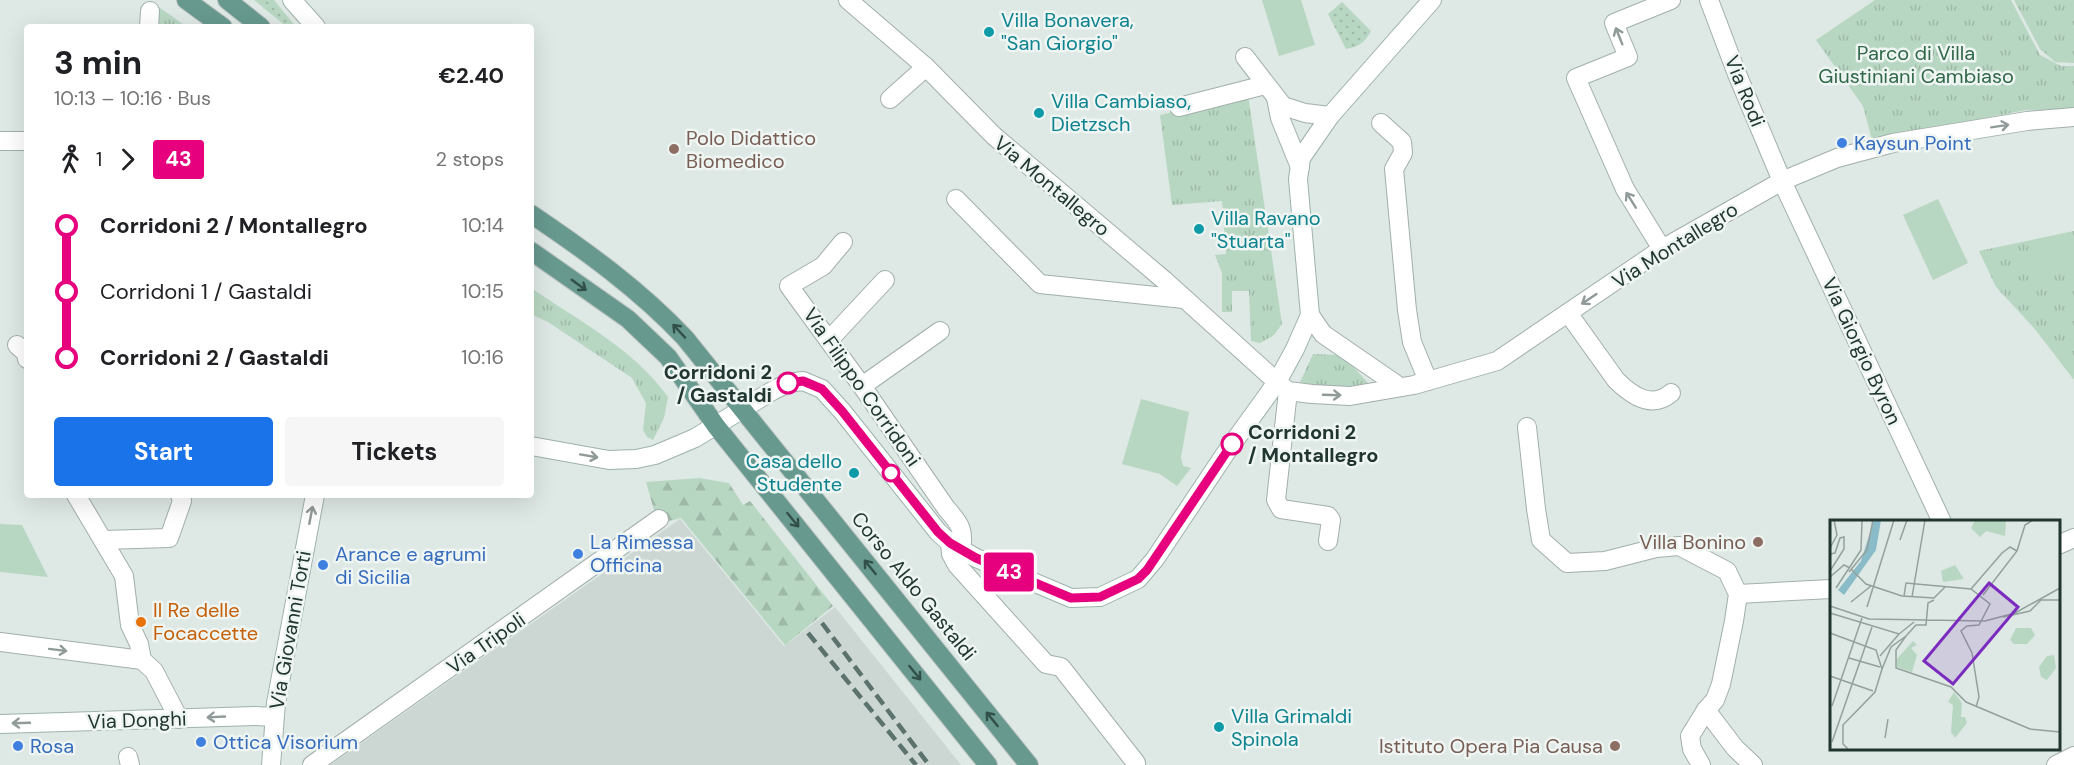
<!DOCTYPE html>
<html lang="en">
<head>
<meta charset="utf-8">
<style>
  body { margin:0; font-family:"DM Sans",sans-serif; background:#f6f6f6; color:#202124; height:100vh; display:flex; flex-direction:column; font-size:22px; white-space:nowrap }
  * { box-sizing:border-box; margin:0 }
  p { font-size:20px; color:#757577 }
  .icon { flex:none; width:33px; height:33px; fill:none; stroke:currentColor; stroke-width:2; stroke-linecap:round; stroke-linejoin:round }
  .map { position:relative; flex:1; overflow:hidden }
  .panel { position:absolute; left:24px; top:24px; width:510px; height:474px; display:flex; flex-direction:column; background:#fff; border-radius:6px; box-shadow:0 6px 24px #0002 }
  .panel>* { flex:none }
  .badge { padding:0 12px; border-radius:4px; font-size:21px; line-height:39px }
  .map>.badge { position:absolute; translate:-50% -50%; box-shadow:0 0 0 3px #fff }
  .legs { display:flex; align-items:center; gap:9px; height:66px; padding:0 30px; font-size:20px }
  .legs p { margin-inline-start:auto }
  .overview { display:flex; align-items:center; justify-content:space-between; height:102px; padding:0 30px }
  h1 { font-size:33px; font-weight:700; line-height:45px }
  .button { display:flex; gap:12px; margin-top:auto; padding:12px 30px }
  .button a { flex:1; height:69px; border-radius:6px; background:#1a73e8; color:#fff; font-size:24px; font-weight:700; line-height:69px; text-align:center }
  .button a+a { background:#f6f6f6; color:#202124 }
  ul { padding:0 30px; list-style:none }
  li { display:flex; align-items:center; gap:21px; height:66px; font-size:22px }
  li i { display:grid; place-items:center; width:9px; height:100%; margin:0 8px; background:currentColor }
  li i::after { content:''; width:15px; height:15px; margin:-8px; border:4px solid; border-radius:50%; background:#fff }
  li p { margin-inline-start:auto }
  li:first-child i { background:linear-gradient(#0000 50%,currentColor 0) }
  li:last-child i { background:linear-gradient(currentColor 50%,#0000 0) }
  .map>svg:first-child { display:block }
</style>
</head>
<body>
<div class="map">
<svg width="2074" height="765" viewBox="0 0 2074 765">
  <defs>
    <pattern id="grass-dots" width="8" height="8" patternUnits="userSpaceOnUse" patternTransform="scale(1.5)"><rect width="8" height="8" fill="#b8d7c2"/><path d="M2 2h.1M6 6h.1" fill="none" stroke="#9eb9a7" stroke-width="1.8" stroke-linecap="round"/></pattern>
    <pattern id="forest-firs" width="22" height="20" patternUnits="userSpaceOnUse" patternTransform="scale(1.5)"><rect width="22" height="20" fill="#b8d7c2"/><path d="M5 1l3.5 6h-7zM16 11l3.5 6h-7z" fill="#9eb9a7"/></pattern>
    <pattern id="park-tufts" width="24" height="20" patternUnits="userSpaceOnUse" patternTransform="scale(1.5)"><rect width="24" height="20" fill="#b8d7c2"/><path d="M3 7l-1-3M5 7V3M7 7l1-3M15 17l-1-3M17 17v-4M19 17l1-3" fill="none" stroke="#9eb9a7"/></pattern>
  </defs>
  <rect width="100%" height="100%" fill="#dee8e4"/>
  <!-- built -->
  <path fill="#ccd7d3" d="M680,519L784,646L835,607L961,765H330Z"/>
  <!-- grass -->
  <g fill="url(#grass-dots)">
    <path d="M254,0H274L296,27H287Z"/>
    <path d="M1342,2L1371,31C1365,42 1359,47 1346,49L1328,14Z"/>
  </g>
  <!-- forest -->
  <path fill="url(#forest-firs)" d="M699,478L729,483L743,505L750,501L833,606L785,645L681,518L658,524L646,482Z"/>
  <!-- park -->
  <g fill="url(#park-tufts)">
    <path d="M1875,0H2011L2040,55L2061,66H2074V109L2026,110L1872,140L1863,106L1816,40Z"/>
    <path d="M2014,0H2074V63L2055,62L2040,49Z"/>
    <path d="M156,5L187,27H155Z"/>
    <path d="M1248,95L1282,324L1274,335L1260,343L1251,341L1249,291H1232V312H1222V273L1215,255L1226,254L1222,201L1172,205L1160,115Z"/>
    <path d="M2074,231V380L2034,328L1996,287L1979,251Z"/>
    <path d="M531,288C578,320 635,350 668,397L664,418L653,440L647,437L643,430L646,403L632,378L548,322L531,314Z"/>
    <path d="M1313,354L1338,355L1347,360L1369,384L1333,388L1300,382Z"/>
  </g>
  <!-- garden -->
  <g fill="#b8d7c2">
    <path d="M1262,0H1301L1315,45L1279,56Z"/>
    <path d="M1938,199L1968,263L1933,280L1903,215Z"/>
    <path d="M2074,239V270L2035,280L2028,250Z"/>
    <path d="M1141,399L1189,412L1181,457L1183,466L1191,468L1177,486L1160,474L1122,464Z"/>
    <path d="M0,524L22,525L48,577L0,572Z"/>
  </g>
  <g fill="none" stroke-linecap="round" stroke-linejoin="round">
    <!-- street casing -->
    <g stroke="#a2afab" stroke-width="20">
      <g id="street">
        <path d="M848,0L926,67L994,136L1164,280L1277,382L1288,391L1312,394L1350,396L1414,385L1497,361L1662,249L1782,181L1837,158L1893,143L2027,121L2074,117"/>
        <path d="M1709,0L1737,74L1782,181L1942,522"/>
        <path d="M149,27L150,11"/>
        <path d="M1245,57L1283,106L1305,113L1330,116"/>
        <path d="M1276,98L1280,118L1300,167"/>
        <path d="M890,99L926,67"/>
        <path d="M1179,107L1265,85"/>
        <path d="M1381,123L1402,142L1403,153L1394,169L1407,310L1412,342L1428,381"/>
        <path d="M0,141H27"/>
        <path d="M956,199L1040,284L1184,299"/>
        <path d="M843,242L823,266L789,286L862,386L946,508C959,523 965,529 961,550"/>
        <path d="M1662,249L1625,189L1576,78L1628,57L1614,23L1671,0"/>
        <path d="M1568,313L1616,380C1631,395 1651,410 1671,393"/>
        <path d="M1310,315L1323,334L1400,387"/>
        <path d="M829,340L885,280"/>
        <path d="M17,345L26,353L27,359"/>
        <path d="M862,386L940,331"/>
        <path d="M1288,391L1276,500L1281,509L1328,516L1331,520L1328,541"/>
        <path d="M1527,427L1536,509L1541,540L1567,563L1605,561L1656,548L1679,546L1727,571L1738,594L1734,621L1721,684L1715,700L1706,710L1690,736L1692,749L1701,765"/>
        <path d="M76,495L124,576L130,625L139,644L142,660"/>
        <path d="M103,540L169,538L182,501L180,495"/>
        <path d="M950,543L951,554L957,565L1046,664L1061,667L1136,763"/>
        <path d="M2058,545L2074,538"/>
        <path d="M1738,594L1831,589"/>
        <path d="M0,642L142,660L154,671L179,719"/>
        <path d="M1706,710L1735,748L1753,765"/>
        <path d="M128,757L130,765"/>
        <path d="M312,765L659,519"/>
        <path d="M2056,765L2074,756"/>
      </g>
    </g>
    <!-- secondary casing -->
    <g stroke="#9eb2ac" stroke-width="20">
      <g id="secondary">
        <path d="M292,0L316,27"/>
        <path d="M531,446L609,460L636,459L655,455L695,438L772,391L788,383L803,381L822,389L842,411L938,532L950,543L976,558L1071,598L1100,597L1138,579L1155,559L1225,454L1277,382L1295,349L1310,315L1298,179L1301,158L1330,116L1432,0"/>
        <path d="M0,724L255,716L274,717"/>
        <path d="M271,765L276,703L315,495"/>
      </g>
    </g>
    <!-- primary casing -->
    <g stroke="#bcc3c1" stroke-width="20">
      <g id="primary">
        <path d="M186,0L223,27"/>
        <path d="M227,0L261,27"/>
        <path d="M531,214C586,251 640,290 685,338L1029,765"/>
        <path d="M531,251L628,319L668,357L716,426L988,765"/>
      </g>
    </g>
    <!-- street -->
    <use href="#street" stroke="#fff" stroke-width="18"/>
    <!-- secondary -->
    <use href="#secondary" stroke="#fff" stroke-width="18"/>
    <!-- primary -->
    <use href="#primary" stroke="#67998f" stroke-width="18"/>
    <!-- rail -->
    <g stroke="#5b726d" stroke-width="4.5" stroke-dasharray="12 6" stroke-linecap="butt">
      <path d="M822,623L929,765"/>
      <path d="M808,633L916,765"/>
    </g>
  </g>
  <!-- one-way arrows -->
  <defs><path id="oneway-shaft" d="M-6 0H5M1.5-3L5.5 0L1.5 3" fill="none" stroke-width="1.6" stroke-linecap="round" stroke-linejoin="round" transform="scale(1.5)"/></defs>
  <g stroke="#909a98">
    <use href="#oneway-shaft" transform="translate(1619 36) rotate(-112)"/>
    <use href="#oneway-shaft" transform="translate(2000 126) rotate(-9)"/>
    <use href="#oneway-shaft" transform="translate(1631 200) rotate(-122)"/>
    <use href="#oneway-shaft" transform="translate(1589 299) rotate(146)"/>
    <use href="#oneway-shaft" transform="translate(1332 395) rotate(2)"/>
    <use href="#oneway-shaft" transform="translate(589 456) rotate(10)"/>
    <use href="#oneway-shaft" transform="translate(311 515) rotate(-79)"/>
    <use href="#oneway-shaft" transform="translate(58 650) rotate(7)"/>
    <use href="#oneway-shaft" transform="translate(216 717) rotate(177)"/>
    <use href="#oneway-shaft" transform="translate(21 723) rotate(178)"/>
  </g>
  <g stroke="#324f48">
    <use href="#oneway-shaft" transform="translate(579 285) rotate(36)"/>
    <use href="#oneway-shaft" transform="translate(679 331) rotate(-133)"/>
    <use href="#oneway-shaft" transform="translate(793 520) rotate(51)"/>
    <use href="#oneway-shaft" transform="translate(870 567) rotate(-129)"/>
    <use href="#oneway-shaft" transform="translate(915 673) rotate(51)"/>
    <use href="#oneway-shaft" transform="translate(992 719) rotate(-129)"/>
  </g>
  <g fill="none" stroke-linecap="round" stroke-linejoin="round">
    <!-- line-1 casing -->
    <g stroke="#fff" stroke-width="14">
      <path id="line-1" d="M788,383L803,381L822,389L842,411L938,532L950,543L976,558L1071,598L1100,597L1138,579L1147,570L1232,444"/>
    </g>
    <!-- line-1 -->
    <use href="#line-1" stroke="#e6007e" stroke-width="9"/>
  </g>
  <!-- markers -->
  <g fill="#0f9aa8" stroke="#eef5f2" stroke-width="2">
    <circle cx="989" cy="32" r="6"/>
    <circle cx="1039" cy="113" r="6"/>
    <circle cx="1199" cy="229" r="6"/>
    <circle cx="854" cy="473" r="6"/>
    <circle cx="1219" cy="727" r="6"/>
  </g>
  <g fill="#3f7fe0" stroke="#eef5f2" stroke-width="2">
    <circle cx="1842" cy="143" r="6"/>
    <circle cx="578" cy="554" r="6"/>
    <circle cx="323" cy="565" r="6"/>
    <circle cx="201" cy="742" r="6"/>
    <circle cx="18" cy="746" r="6"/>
  </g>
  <g fill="#8d6e63" stroke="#eef5f2" stroke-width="2">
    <circle cx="674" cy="149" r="6"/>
    <circle cx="1758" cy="542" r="6"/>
    <circle cx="1615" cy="746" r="6"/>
  </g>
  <g fill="#fff" stroke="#e6007e" stroke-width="3">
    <circle cx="788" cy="383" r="10"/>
    <circle cx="1232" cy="444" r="10"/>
    <circle cx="891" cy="473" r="8"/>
  </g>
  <circle fill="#e8710a" stroke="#eef5f2" stroke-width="2" cx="141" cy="622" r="6"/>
  <g text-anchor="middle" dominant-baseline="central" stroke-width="5" stroke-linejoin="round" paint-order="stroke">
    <!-- culture labels -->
    <g font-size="20" fill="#0d838f" stroke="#eef5f2" text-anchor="start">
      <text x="1001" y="20">Villa Bonavera,<tspan x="1001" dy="23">"San Giorgio"</tspan></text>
      <text x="1051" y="101">Villa Cambiaso,<tspan x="1051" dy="23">Dietzsch</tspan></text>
      <text x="1211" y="218">Villa Ravano<tspan x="1211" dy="23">"Stuarta"</tspan></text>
      <text x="842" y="461" text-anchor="end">Casa dello<tspan x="842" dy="23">Studente</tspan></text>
      <text x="1231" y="716">Villa Grimaldi<tspan x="1231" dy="23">Spinola</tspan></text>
    </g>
    <!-- park labels -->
    <g font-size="20" fill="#306849" stroke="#eef5f2">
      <text x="1916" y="53">Parco di Villa<tspan x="1916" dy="23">Giustiniani Cambiaso</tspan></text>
    </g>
    <!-- street labels -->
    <g font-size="20" fill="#213631" stroke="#eef5f2">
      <text transform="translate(1745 91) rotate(68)">Via Rodi</text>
      <text transform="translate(1052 186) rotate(40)">Via Montallegro</text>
      <text transform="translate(1675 245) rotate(-32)">Via Montallegro</text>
      <text transform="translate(1862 351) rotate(65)">Via Giorgio Byron</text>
      <text transform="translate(862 387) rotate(55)">Via Filippo Corridoni</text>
      <text transform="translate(914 586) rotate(51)">Corso Aldo Gastaldi</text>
      <text transform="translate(290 630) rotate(-80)">Via Giovanni Torti</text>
      <text transform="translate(486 643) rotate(-35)">Via Tripoli</text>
      <text transform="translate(137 720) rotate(-2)">Via Donghi</text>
    </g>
    <!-- education labels -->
    <g font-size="20" fill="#785e54" stroke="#eef5f2" text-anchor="end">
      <text x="686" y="138" text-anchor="start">Polo Didattico<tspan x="686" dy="23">Biomedico</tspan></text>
      <text x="1746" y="542">Villa Bonino</text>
      <text x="1603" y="746">Istituto Opera Pia Causa</text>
    </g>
    <!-- shop labels -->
    <g font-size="20" fill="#366cbe" stroke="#eef5f2" text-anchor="start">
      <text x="1854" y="143">Kaysun Point</text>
      <text x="590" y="542">La Rimessa<tspan x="590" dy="23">Officina</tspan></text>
      <text x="335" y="554">Arance e agrumi<tspan x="335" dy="23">di Sicilia</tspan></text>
      <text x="213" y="742">Ottica Visorium</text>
      <text x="30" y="746">Rosa</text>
    </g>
    <!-- stop labels -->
    <g font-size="20" font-weight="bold" fill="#213631" stroke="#eef5f2" text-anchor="end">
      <text x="772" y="372">Corridoni 2<tspan x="772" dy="23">/ Gastaldi</tspan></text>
      <text x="1248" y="432" text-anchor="start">Corridoni 2<tspan x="1248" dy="23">/ Montallegro</tspan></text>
    </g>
    <!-- food labels -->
    <g font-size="20" fill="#c56008" stroke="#eef5f2" text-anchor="start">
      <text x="153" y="610">Il Re delle<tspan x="153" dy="23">Focaccette</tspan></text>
    </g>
  </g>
  <!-- overview -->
  <g transform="translate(1830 520)">
    <rect width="230" height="230" fill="#dee8e4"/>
    <path d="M186,108H201L205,115L197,124H184L180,120Z" fill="#b8d7c2"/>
    <path d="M145,0H176L175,16L156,11L150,17L141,8Z" fill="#b8d7c2"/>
    <path d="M125,45L134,59L113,62L111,51ZM224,135L226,148L217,160L211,157L209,147L217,136ZM124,172L132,183L131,197H135L137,203L125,218L121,212L123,185L118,182Z" fill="#b8d7c2"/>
    <path d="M83,121L87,125L81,128L87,135L82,152L67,147L66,140Z" fill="#b8d7c2"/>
    <path d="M44,0H51L46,30L14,75L8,70L31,41Z" fill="#8abbc8"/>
    <path fill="none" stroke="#92a19c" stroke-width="1.5" d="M70,20L77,0M0,28L7,15L4,0M0,34L5,33L10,18L14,17V29L0,51M21,49L36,64L72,76L104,78L115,67M19,52L37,30L43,0M0,57L14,45L20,48M6,68L31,30L32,0M141,69L172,33L180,27L187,31M153,75L187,31L195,5L203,0M74,76L76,63L141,69L160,84L149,105L137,106L131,111L142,133L149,177L146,187M82,77L95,0M21,82L41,66M0,86L39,99L155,101L185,93L230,68M37,87L64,0M0,93L69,114L84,102M173,97L200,91L211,80H230M0,113L46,130L52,149L61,127L76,116L66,130V148L121,167L136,182L200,209L230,212M76,116L86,105H96L98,83L104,80M50,136L69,114M19,138L50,147M0,156L43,171M2,186L32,98M55,218L58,199M2,222L42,107M18,229L13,224V205L45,172L52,149"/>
    <path fill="#7b2cbf" fill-opacity="0.15" stroke="#7b2cbf" stroke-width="3" d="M159,63L188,87L123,164L94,141Z"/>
    <rect width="230" height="230" fill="none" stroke="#213631" stroke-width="3"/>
  </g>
</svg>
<b class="badge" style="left:1009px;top:572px;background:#e6007e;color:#fff">43</b>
<section class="panel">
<div class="overview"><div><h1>3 min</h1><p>10:13 – 10:16 · Bus</p></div><b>€2.40</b></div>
<div class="legs"><svg class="icon" aria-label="walk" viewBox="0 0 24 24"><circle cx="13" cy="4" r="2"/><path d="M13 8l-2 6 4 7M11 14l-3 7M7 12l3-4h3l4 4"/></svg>1<svg class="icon" aria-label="forward" viewBox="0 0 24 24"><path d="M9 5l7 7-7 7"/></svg><b class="badge" style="background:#e6007e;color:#fff">43</b><p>2 stops</p></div>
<ul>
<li><i style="color:#e6007e"></i><b>Corridoni 2 / Montallegro</b><p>10:14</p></li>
<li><i style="color:#e6007e"></i><span>Corridoni 1 / Gastaldi</span><p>10:15</p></li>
<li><i style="color:#e6007e"></i><b>Corridoni 2 / Gastaldi</b><p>10:16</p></li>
</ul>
<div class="button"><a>Start</a><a>Tickets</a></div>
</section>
</div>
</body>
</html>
